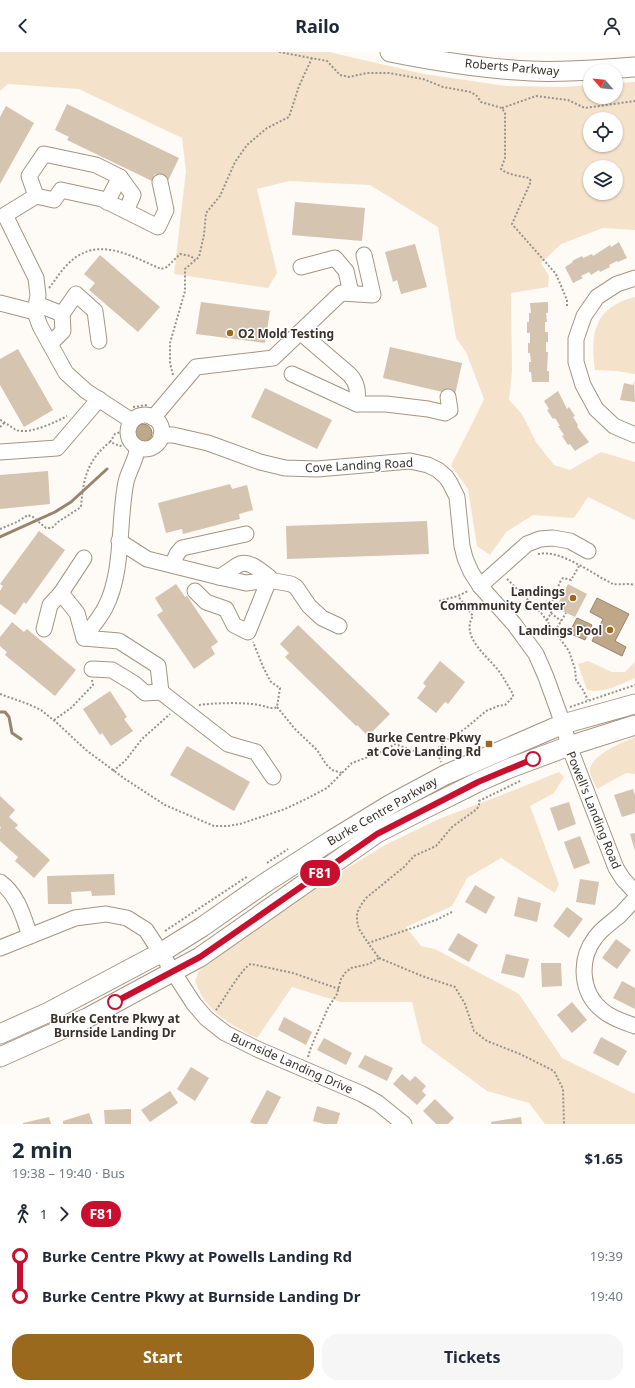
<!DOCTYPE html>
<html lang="en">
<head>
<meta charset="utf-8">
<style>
  body { margin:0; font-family:"Noto Sans",sans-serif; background:#f6f6f7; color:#1f2937; height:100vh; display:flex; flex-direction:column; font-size:15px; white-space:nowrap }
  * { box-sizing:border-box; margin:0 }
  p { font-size:13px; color:#747a83 }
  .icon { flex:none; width:22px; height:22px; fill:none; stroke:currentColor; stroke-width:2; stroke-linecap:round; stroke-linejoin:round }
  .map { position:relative; height:1072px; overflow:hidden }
  .side { display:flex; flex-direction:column; background:#fff; flex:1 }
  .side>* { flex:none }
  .badge { padding:0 8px; border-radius:13px; font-size:14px; line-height:26px }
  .needle { width:26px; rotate:297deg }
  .fabs { position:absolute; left:583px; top:12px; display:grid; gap:8px }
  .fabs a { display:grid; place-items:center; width:40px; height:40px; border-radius:50%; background:#fff; box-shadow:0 1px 3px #0004; font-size:20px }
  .map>.badge { position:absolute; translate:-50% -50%; box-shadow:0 0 0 2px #fff }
  .legs { display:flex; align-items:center; gap:6px; height:44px; padding:0 12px; font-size:13px }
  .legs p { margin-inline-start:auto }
  .overview { display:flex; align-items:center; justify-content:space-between; height:68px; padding:0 12px }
  h1 { font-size:22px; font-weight:700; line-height:30px }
  .primary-button { display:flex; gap:8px; margin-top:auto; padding:8px 12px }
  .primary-button a { flex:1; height:46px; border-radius:16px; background:#9b691d; color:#fff; font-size:16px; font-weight:700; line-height:46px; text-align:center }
  .primary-button a+a { background:#f6f6f7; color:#1f2937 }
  ul { padding:0 12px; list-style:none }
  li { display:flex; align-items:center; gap:14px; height:40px; font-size:15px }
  li i { display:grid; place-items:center; width:6px; height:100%; margin:0 5px; background:currentColor }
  li i::after { content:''; width:10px; height:10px; margin:-5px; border:3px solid; border-radius:50%; background:#fff }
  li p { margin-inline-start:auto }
  li:first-child i { background:linear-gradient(#0000 50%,currentColor 0) }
  li:last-child i { background:linear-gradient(currentColor 50%,#0000 0) }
  header { display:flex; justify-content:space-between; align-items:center; height:52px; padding:0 12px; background:#fff; font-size:18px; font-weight:700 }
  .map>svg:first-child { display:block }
</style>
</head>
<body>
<header><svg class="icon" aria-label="back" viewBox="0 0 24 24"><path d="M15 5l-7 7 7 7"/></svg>Railo<svg class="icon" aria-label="person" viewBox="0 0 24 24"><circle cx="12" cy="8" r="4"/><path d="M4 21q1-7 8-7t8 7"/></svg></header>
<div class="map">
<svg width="635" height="1072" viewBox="0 0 635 1072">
  <rect width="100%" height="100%" fill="#fefaf6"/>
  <!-- green -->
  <g fill="#f4e2cb" fill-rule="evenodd">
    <path d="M0,0H329L424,22L506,34L564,35L590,33V45H616V31L635,30V178L603,176L561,192L541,211L549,224L548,235L511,241L512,319L509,348L522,362L536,390L554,413L570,418L601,400L635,410V468L588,445L574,466L533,463L506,480L490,503L477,494L468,437L451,413L472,372L484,347L466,300L456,286L438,175L370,133L289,129L257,137L277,221L268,236L174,222L186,119L182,86L79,37L8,32L0,39ZM590,67H616V93H590ZM590,115H616V141H590Z"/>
    <path d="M635,245V322L617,319L595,318C590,280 595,255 635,245Z"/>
    <path d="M588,609L612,620H625L635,610V626C621,632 603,642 587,638L578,612Z"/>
    <path d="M635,685V722L626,721L597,737C595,732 590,724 590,719C590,703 623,690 635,685Z"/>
    <path d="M559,720L564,725L554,741L530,754L559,832L555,841L501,806L467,826L452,854L406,875L421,894L435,897L519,942L562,1006L635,1042V1072H545L529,1051L487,1039L422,991L412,950H341L292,935L257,986C230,973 205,959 195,929L199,919L209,909L293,849L387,792L439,767L512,739Z"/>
  </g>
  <!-- water -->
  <g fill="#bfa78a" stroke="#97846e">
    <circle cx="143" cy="381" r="9"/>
    <path d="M597,546L629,562L615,589L626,595L622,604L592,589L603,567L590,560Z"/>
    <path d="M577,566L592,573L589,579L585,577V574H583L579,581H583L587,583L585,588L569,581Z"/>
  </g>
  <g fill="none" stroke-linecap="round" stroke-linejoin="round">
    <!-- stream -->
    <g stroke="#97846e" stroke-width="3">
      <path d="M0,485L55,460L71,450L107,417"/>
      <path d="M0,660H5L9,665L12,681L21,687"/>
    </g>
  </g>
  <!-- building -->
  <g fill="#d5c4b0">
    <path d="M67,52L179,106L168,129L155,122L152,129L67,88L69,85L55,78Z"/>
    <path d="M6,54L34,71L0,132V65Z"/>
    <path d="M295,150L365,156L362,189L292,183Z"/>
    <path d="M619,190L627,206L618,210L617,209L609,213L610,215L600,220L599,218L591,223L589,220L581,224L583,226L573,231L565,215L573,210L572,209L582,204L583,206L592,202L593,204L610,193L611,195Z"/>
    <path d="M415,192L427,235L401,242L397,228L393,230L385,200Z"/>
    <path d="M100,203L160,255L138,280L89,238L95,231L84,222Z"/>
    <path d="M201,250L270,259L265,291L196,282Z"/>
    <path d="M548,250V261H546L547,270H545V280H548V290H546V300H548L547,319H549V330H532L531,320H529V310H531L530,301H528V291H530V281H527V270H529V261H531L530,251Z"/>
    <path d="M390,295L462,311L455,343L383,326Z"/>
    <path d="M18,297L53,358L24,375L0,333V307Z"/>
    <path d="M634,329L635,350L620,348L624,331L633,333Z"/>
    <path d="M265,336L332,368L317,397L251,365Z"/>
    <path d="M558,339L567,357L569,355L575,364L573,365L578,373L577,375L578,376L589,390L575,399L570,392L568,393L562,384L564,383L558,374H560L555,366L553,367L547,358L549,357L544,349Z"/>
    <path d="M48,419L50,452L0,457V423Z"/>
    <path d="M230,432L232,437L247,433L253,458L239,462L240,467L183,482L182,477L166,481L158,451Z"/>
    <path d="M427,469L429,502L287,507L286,474Z"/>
    <path d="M39,479L65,498L26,552L24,550L15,563L0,552V539L3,534L0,532Z"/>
    <path d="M176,532L185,545L187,544L218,590L211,595L215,602L194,617L157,563L163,559L155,546Z"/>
    <path d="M568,532L587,542L575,565L556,556Z"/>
    <path d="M12,570L24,580L27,577L76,618L55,644L5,603L7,600L0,594V585Z"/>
    <path d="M298,573L390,662L368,684L357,673L356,674L285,605L289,601L280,592Z"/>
    <path d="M440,609L465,630L448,652L445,650L436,661L417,646L426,634L423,631Z"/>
    <path d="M110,639L127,665L124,667L133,679L111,694L102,681L100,683L83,657Z"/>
    <path d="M187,694L250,730L234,759L170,723Z"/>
    <path d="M633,737L635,743V761L622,765L614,743Z"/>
    <path d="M0,744L15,758L9,765L18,773L15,776L50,808L34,826L15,809L18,805L0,789V777L1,776L0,774Z"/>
    <path d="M569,750L576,772L558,779L550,756Z"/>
    <path d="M635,781V799L630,782Z"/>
    <path d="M580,784L590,811L574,817L564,790Z"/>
    <path d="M114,822L115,843L92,844L91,839L71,840L72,852H48L47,824Z"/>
    <path d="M580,827L599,830L595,853L576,850Z"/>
    <path d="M475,833L495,845L486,862L465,850Z"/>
    <path d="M518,845L541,851L537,870L514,864Z"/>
    <path d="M567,855L583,867L569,886L553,874Z"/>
    <path d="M458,881L478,893L469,910L448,898Z"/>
    <path d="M616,887L631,898L617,917L602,906Z"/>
    <path d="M506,902L529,907L524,926L501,921Z"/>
    <path d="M541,911H561L562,934L542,935Z"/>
    <path d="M622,929L635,936V957L613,946Z"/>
    <path d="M572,950L587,968L572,981L557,963Z"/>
    <path d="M284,965L312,980L306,993L278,978Z"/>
    <path d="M601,985L627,999L618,1014L593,1001Z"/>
    <path d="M324,986L352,1001L346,1013L317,998Z"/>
    <path d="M365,1003L393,1016L387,1029L358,1015Z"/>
    <path d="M191,1015L209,1026L195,1049L177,1037Z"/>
    <path d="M402,1022L410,1029L415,1024L426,1034L422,1039L426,1043L417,1053L393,1032Z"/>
    <path d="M267,1038L281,1045L267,1072H254L250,1070Z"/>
    <path d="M170,1039L178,1051L150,1070L141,1058Z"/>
    <path d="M435,1047L454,1066L448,1072H436L423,1059Z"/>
    <path d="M317,1054L340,1061L337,1072H324L313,1069Z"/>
    <path d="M131,1057V1072H105L104,1058Z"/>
    <path d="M89,1061L93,1072H63V1069Z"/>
    <path d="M49,1065L51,1072H23V1071Z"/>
    <path d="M521,1065L522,1072H491V1070Z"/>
  </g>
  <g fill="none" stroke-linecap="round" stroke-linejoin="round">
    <!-- minor casing -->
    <g stroke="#a59582" stroke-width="17">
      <g id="minor">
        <path d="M120,125L133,143L126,159"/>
        <path d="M36,144L29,124L44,102L96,113L120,125L107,150"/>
        <path d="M301,215L335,206L346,219L351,241"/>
        <path d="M635,226L617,232L597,245L584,264L576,287V310L583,333L596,357L614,374L635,383"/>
        <path d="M0,251L35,260"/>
        <path d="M37,252L62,262L76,242L95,259L99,289"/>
        <path d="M50,292L63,279L62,262"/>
        <path d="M292,322L357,352C358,340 358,332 350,323L300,280"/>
        <path d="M357,352H386L428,357L445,361L450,358L448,345"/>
        <circle cx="145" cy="380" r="17"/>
        <path d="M153,366L196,315L273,306L341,241L373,243L364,203"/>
        <path d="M132,369L86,339L66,321L40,274L35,260L38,243L36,226L5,163L36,144L54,148L61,138L102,147L158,175L166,158L160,130"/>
        <path d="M161,383H173L208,391L260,410L285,416L317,417L410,409L428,413L438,418L446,425L450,431L457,445L462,494L465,506L471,520L480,534L514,572L536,602L546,625L563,672L569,694L616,816L623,827L635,840"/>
        <path d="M137,396C138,404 128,420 126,430C118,469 124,520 105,556C99,567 91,576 84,586L119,589L158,614L161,640L228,692L256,700L273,725"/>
        <path d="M0,400L57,396L99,347"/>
        <path d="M119,489L147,507L219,525L246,531L269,528L291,532L296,535L309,554L322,566L339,574"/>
        <path d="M84,506L61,541L77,561L84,586"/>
        <path d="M172,513L177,502L182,496L246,482"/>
        <path d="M219,525C226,522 235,514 240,512C250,508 262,520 269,525V528"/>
        <path d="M480,534L527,492L540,487L553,486L570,489L588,499"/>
        <path d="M195,539L206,550L226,557L234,573L248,580L269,528"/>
        <path d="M44,577L50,553L61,541"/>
        <path d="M92,617L112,618L135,632L145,641L161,640"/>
        <path d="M0,830C18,843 23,864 30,884"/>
        <path d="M635,847C630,852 625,858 620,863C612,870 601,877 595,886C579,907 580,940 602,958C611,966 624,970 635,974"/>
        <path d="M0,896L75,866L106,862L127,866L146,878L194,952L206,966L225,981L257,997L362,1042L378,1051L404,1072"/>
      </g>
    </g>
    <!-- major casing -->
    <g stroke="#a59582" stroke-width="21">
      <g id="major">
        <path d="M390,0C435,9 485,17 531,19C566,21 601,17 635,15"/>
        <path d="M0,982L49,960L162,900L202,875L265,831L332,788L391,752L445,723L563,672L635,652"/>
        <path d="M0,1005L87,966L200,905L377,781L422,758L478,730L510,716L569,694L635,673"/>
      </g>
    </g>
    <!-- path -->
    <g stroke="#97928b" stroke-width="2" stroke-dasharray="2 2" stroke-linecap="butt">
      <path d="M279,0L327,9L340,23L349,25L367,21H389L423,27L443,35L471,40L477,44L481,50L502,56L505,61V106L501,117C508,123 520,124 529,126L531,129L512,172L556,222L567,248V255"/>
      <path d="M502,56L536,44L568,48L585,56L635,49"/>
      <path d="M49,236C55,229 59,221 66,214C95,182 129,203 161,217L167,215L180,202L191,204L195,208"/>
      <path d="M173,323L170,311V291L185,239V217L199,205L204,183L206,161L220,144L235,110L247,93L267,76L289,65L299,34L312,6"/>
      <path d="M133,355L147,353"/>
      <path d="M0,368C6,371 11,375 16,378C29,383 56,370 67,364"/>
      <path d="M0,375L5,370"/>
      <path d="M110,390L115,382L124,379"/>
      <path d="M0,477L17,470L28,463L33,465L46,476H52L58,470L81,455C83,428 87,408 110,390L120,394L125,392"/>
      <path d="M538,502C561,497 592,522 613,532C619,533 630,531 635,533"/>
      <path d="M507,527L542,562L569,599L575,617L576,628L583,638L588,648"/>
      <path d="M439,549L458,544L468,539"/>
      <path d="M551,561L553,547L561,528L563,526L571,528L579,514"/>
      <path d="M547,568L551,561L561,569"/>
      <path d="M555,579L566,561"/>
      <path d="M0,642L28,652L41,658L57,671L86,698L125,727L165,753L214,774H228L240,772L285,757L308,746L327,736L352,711L384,699L395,692L420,701L427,702L436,698L447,688L466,676L486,659L498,654L505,653L513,645V642C508,634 504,626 498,618C487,604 460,584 473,564L458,544"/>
      <path d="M199,653C215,651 243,650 259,653C266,654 271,658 277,655L280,636L271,630L264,617L253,590"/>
      <path d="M277,655L295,677L317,698L326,712L332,718L342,721"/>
      <path d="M570,655L635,633"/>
      <path d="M54,668L71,656L93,633L92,628"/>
      <path d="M436,698L441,710"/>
      <path d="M113,719L125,709L142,687L170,662"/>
      <path d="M267,811L288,797"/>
      <path d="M452,860L436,868L368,891L359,877L357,869V861L361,853L366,846L404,815L414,804L436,794L452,775L477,757L479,753V749L520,729"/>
      <path d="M165,879L248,824"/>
      <path d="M379,906L422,924L455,935L465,952L474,979L487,989L520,1002L554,1019L563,1037L564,1072"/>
      <path d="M216,958C223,949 243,914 251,912L293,921L339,937"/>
      <path d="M308,1005L310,998L317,981L328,956L337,942L341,927L345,921L351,916L369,912L379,906L368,891"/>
    </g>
    <!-- minor -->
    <use href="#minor" stroke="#fff" stroke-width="15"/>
    <!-- major -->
    <use href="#major" stroke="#fff" stroke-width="19"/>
  </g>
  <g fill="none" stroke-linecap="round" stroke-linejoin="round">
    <!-- line-1 casing -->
    <g stroke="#fff" stroke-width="9">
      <path id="line-1" d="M115,950L200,905L377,782L478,730L533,707"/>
    </g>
    <!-- line-1 -->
    <use href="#line-1" stroke="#c8102e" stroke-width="6"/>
  </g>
  <!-- markers -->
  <g fill="#9b691d" stroke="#fff" stroke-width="1.5">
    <circle cx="230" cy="281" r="4"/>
    <circle cx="573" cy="546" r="4"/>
    <circle cx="610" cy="578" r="4"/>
    <rect x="485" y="688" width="8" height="8" rx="2"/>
  </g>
  <g fill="#fff" stroke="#c8102e" stroke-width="2">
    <circle cx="533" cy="707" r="7"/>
    <circle cx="115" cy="950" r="7"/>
  </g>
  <g text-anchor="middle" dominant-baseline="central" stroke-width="3" stroke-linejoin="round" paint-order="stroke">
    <!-- street labels -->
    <g font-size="12" fill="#3a332b" stroke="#fff">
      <text transform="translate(512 15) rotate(5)">Roberts Parkway</text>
      <text transform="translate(359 413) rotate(-3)">Cove Landing Road</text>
      <text transform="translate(594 758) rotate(68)">Powell's Landing Road</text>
      <text transform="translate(382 759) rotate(-30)">Burke Centre Parkway</text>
      <text transform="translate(292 1011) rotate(24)">Burnside Landing Drive</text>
    </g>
    <!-- poi labels -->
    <g font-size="12" font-weight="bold" fill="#3a332b" stroke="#fff" text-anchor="end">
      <text x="238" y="281" text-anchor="start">O2 Mold Testing</text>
      <text x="565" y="539">Landings<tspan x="565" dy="14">Commmunity Center</tspan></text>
      <text x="602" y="578">Landings Pool</text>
      <text x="481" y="685">Burke Centre Pkwy<tspan x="481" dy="14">at Cove Landing Rd</tspan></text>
    </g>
    <!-- stop labels -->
    <g font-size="12" font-weight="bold" fill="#3a332b" stroke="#fff">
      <text x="115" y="966">Burke Centre Pkwy at<tspan x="115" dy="14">Burnside Landing Dr</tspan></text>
    </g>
  </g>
</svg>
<div class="fabs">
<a><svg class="needle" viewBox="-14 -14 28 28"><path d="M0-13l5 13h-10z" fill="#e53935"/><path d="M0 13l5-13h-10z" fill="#747a83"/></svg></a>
<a><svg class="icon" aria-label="locate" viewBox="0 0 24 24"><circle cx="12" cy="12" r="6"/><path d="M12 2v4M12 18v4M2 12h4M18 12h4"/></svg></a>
<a><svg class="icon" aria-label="layers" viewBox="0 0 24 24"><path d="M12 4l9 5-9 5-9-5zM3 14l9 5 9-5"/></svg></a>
</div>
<b class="badge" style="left:320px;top:821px;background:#c8102e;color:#fff">F81</b>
</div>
<section class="side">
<div class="overview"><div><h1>2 min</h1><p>19:38 – 19:40 · Bus</p></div><b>$1.65</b></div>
<div class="legs"><svg class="icon" aria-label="walk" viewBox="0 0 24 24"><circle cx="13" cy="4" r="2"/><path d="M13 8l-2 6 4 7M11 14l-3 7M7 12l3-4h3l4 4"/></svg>1<svg class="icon" aria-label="forward" viewBox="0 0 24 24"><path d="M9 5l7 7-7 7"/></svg><b class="badge" style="background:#c8102e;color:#fff">F81</b></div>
<ul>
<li><i style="color:#c8102e"></i><b>Burke Centre Pkwy at Powells Landing Rd</b><p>19:39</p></li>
<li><i style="color:#c8102e"></i><b>Burke Centre Pkwy at Burnside Landing Dr</b><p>19:40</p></li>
</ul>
<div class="primary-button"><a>Start</a><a>Tickets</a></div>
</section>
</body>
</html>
